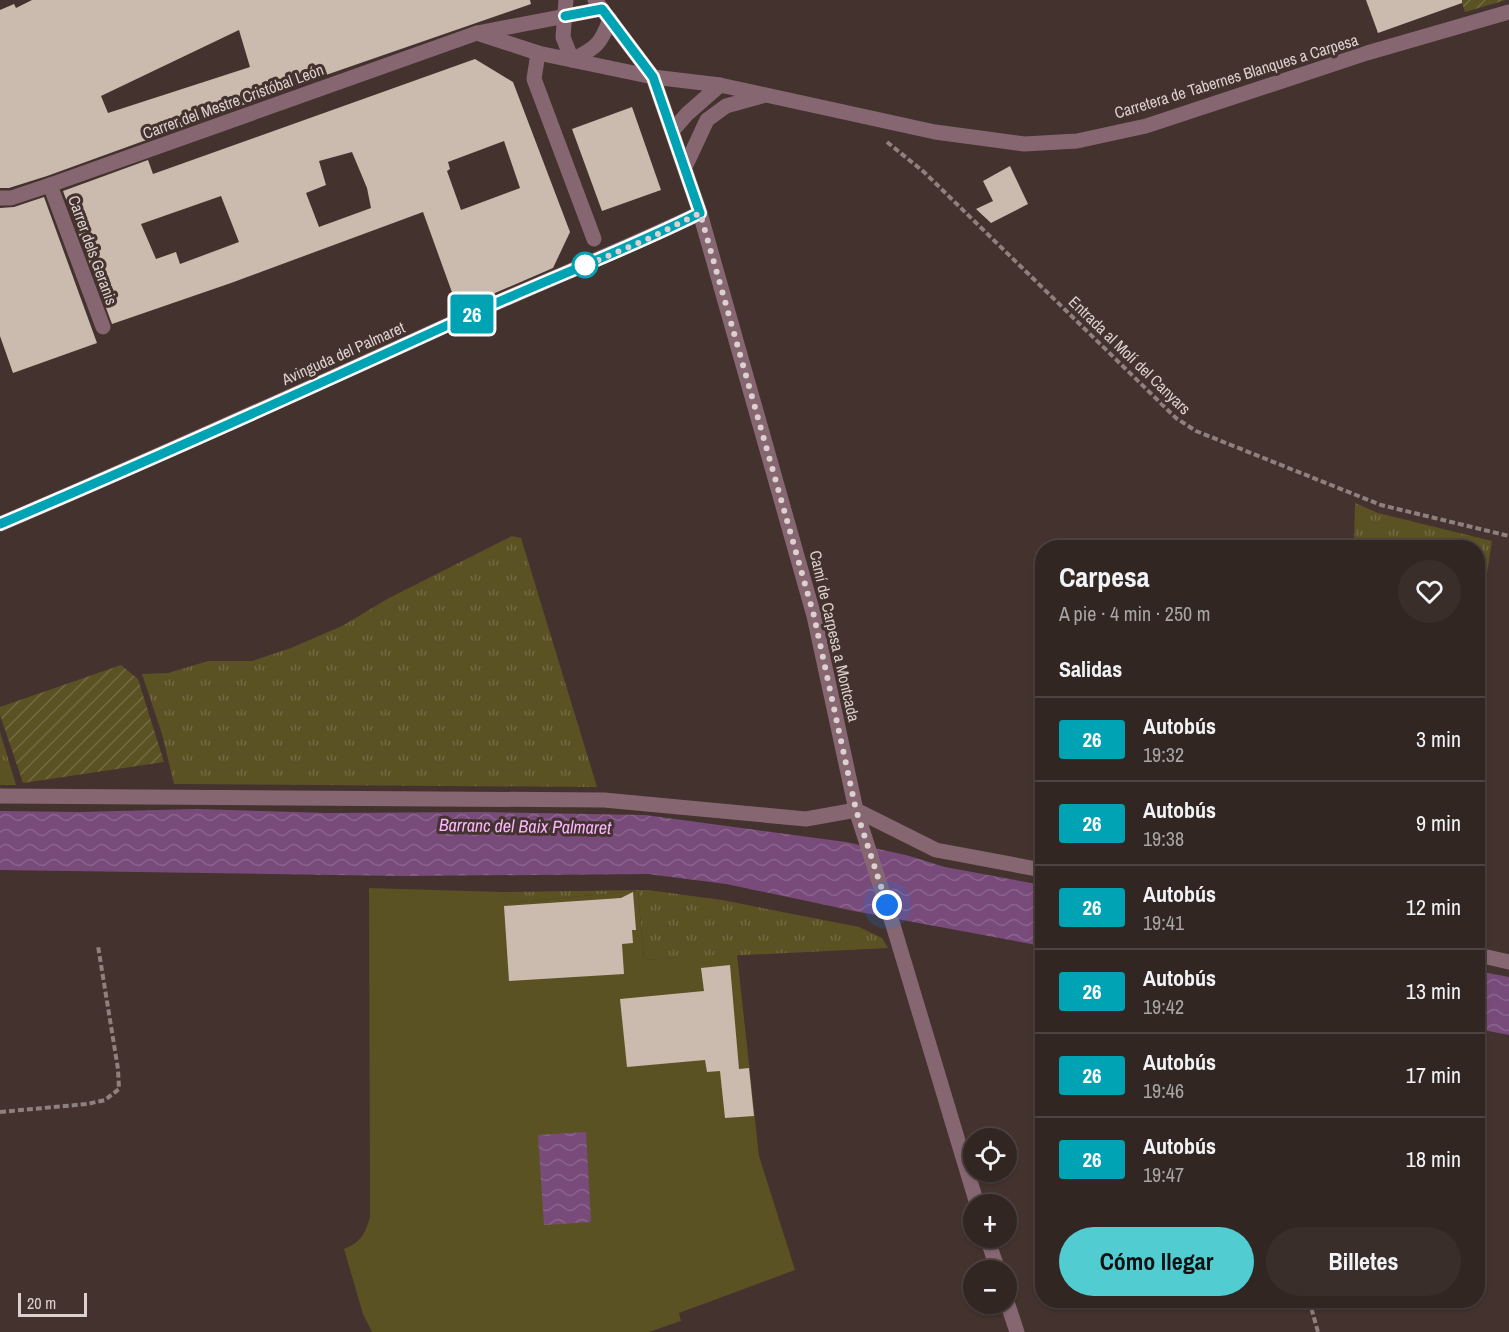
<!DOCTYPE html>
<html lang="es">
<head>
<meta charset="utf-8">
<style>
  body { margin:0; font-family:"Archivo Narrow",sans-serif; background:#3a2e2a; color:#f1f3f6; height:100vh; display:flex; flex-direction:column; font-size:22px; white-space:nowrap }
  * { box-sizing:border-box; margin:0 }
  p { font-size:20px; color:#a8a5a5 }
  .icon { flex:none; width:33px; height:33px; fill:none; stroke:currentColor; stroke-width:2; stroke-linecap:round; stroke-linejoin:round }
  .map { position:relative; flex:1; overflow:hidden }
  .panel { position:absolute; left:1035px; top:540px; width:450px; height:768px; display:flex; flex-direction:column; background:#322622; border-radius:24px; box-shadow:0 2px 4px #0004,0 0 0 2px #4d4340 }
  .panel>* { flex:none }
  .badge { padding:0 12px; border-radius:4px; font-size:21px; line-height:39px }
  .tools { position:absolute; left:963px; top:1128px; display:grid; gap:12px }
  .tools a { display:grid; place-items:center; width:54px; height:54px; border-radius:50%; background:#322622; box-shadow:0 2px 4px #0004,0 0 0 2px #4d4340; font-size:30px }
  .scale { position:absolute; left:18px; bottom:15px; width:69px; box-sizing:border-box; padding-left:6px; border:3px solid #dcd1cf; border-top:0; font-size:16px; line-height:21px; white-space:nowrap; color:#dcd1cf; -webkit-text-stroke:4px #43322e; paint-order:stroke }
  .you { position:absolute; width:30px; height:30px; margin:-15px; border:4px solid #fff; border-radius:50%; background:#1a73e8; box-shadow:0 0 0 9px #1a73e833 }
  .map>.badge { position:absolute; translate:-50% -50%; box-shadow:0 0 0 3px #fff }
  h2 { padding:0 24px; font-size:22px; line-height:54px }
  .round { display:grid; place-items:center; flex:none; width:63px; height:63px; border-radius:32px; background:#3a2e2a }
  .headline { display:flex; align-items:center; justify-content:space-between; height:102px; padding:0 24px }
  h1 { font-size:28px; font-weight:800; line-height:45px }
  .primary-button { display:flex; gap:12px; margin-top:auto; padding:12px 24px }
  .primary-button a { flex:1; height:69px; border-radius:36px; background:#51ccd1; color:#111; font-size:24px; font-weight:800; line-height:69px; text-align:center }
  .primary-button a+a { background:#3a2e2a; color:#f1f3f6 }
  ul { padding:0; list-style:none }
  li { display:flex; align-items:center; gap:18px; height:84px; padding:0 24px; border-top:2px solid #4d4340 }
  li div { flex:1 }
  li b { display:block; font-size:22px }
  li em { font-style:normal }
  li .badge { min-width:66px; font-weight:700; text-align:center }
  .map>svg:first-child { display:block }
</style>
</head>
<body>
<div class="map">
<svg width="1509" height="1332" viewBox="0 0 1509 1332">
  <defs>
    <pattern id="grass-tufts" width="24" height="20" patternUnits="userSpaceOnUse" patternTransform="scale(1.5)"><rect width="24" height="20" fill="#5b5224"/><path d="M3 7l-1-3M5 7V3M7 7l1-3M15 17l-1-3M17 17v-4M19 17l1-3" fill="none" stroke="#726a43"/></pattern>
    <pattern id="garden-furrows" width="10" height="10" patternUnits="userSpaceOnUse" patternTransform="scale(1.5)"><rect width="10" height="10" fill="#5b5224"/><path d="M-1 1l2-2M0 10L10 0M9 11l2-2" fill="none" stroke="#726a43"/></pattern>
    <pattern id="water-waves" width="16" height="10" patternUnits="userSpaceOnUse" patternTransform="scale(1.5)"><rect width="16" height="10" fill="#784b7b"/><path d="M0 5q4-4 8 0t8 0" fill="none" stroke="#8b648d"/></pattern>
  </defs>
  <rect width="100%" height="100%" fill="#43322e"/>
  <!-- grass -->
  <g fill="url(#grass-tufts)">
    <path d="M1355,503L1378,513L1492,541L1478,631V548L1354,547Z"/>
    <path d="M512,536L521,538L597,787L174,784L162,734L142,674L168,673L208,661H252L291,648L342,626L389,598Z"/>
    <path d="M0,732L16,785H0Z"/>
    <path d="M648,890L722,900L859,927L882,938L888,948L644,960L638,891L508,903L502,892Z"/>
  </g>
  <!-- garden -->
  <g fill="url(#garden-furrows)">
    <path d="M1461,0H1506L1465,12Z"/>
    <path d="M121,665L138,679L164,762L23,783L0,715V707Z"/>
  </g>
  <!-- pitch -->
  <path fill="#5b5224" d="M369,888L502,892L508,903L638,891L644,960L737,954L759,1156L795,1270L679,1313L681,1321L649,1332H372L363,1314L344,1249C361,1242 365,1234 370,1217Z"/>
  <!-- water -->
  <g fill="url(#water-waves)">
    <path d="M196,809L327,813L480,812L645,815L846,842L906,855L945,867L1042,885V946L854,911L726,884L648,874L401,876L0,870V811L79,812Z"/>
    <path d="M1478,971L1509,977V1035L1478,1029Z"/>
    <path d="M586,1132L591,1222L544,1225L538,1135Z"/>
  </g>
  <!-- building -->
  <g fill="#cabbae" fill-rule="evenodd">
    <path d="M32,0H530L531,4L323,76L47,176L9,188H0V10L14,4L16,8ZM239,30L250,67L108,113L101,96Z"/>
    <path d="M1366,0H1462V3L1378,33Z"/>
    <path d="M475,59L513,82L570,232L553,268L458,309L423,212L231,283L112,324L63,191L148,160L153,174ZM504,141L520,188L461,210L447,171L450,169L448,162ZM352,152L367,188L371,208L319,227L306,193L326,185L319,161ZM221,196L239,242L180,264L176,252L156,259L141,224Z"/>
    <path d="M632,107L661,190L602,211L572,129Z"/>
    <path d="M1010,166L1028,204L991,223L976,209L993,201L983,181Z"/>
    <path d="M44,197L97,343L13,373L0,336V208L14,207Z"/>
    <path d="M633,892L636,930H632L633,943L622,944L624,974L509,981L504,906L621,898Z"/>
    <path d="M730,965L739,1069L749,1068L754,1116L725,1118L720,1071L707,1072L705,1060L627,1067L620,999L704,991L701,968Z"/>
  </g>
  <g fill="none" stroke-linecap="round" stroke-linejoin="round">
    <!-- path -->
    <g stroke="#8e807d" stroke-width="4" stroke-dasharray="6 3" stroke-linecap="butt">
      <path d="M887,142L924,172L1176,418L1196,431L1381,505L1509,536"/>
      <path d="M0,1112L87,1104L105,1100L119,1089L118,1069L98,946"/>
      <path d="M1309,1300L1318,1332"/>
    </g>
    <!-- minor -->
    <g stroke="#866771" stroke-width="15">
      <path d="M566,0L563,37L572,60"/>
      <path d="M595,0L653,77L700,213L814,616L856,810L893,925L977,1204"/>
      <path d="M477,33L538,53L653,77L720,85L935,132L1024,144L1077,141L1146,126L1367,53L1509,12"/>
      <path d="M538,53L534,79L594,239"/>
      <path d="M572,60C596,48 601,44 610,19"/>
      <path d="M673,130L687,114L720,85"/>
      <path d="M685,167L707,120L726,106L762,96"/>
      <path d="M50,185L103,327"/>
      <path d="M0,198H11L50,185L477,33L602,9"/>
      <path d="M0,524C163,455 324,381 485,308C556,276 629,247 700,213"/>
      <path d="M0,796L604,800L806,819L856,810L936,850L1042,870"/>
      <path d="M1478,955L1509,962"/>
      <path d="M987,1238L998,1270"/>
      <path d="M1006,1299L1017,1332"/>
    </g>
  </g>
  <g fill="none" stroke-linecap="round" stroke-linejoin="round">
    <!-- line casing -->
    <g stroke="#fff" stroke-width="14">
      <path id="line" d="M0,524C163,455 324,382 485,308C556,276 630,248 700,213L653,77L602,9L565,16"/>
    </g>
    <!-- line -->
    <use href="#line" stroke="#00a3b4" stroke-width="9"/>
    <!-- walk -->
    <path stroke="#dcd1cf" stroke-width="6" stroke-dasharray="0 10.8" d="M585,265L582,267L650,238L700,213L814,616L856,810L887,905"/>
  </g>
  <!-- markers -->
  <circle fill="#fff" stroke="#00a3b4" stroke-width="3" cx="585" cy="265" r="12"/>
  <g text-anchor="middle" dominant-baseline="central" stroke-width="6" stroke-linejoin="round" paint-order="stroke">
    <!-- street labels -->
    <g font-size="16" fill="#dcd1cf" stroke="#43322e">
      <text transform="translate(1236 76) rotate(-17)">Carretera de Tabernes Blanques a Carpesa</text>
      <text transform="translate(233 101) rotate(-20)">Carrer del Mestre Cristóbal León</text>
      <text transform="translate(93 250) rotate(70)">Carrer dels Geranis</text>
      <text transform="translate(343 353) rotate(-24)">Avinguda del Palmaret</text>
      <text transform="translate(1130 355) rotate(44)">Entrada al Molí del Canyars</text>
      <text transform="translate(835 636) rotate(77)">Camí de Carpesa a Montcada</text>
    </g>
    <!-- water labels -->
    <g font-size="18" font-style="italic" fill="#fab6ff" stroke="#43322e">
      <text transform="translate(525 826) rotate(1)">Barranc del Baix Palmaret</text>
    </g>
  </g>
</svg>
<div class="tools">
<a><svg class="icon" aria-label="locate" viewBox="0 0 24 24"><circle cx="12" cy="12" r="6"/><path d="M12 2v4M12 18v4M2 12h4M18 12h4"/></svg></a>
<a>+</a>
<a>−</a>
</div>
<div class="scale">20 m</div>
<div class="you" style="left:887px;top:905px"></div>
<b class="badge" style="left:472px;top:314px;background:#00a3b4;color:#fff">26</b>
<section class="panel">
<div class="headline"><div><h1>Carpesa</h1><p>A pie · 4 min · 250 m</p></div><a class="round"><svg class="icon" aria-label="heart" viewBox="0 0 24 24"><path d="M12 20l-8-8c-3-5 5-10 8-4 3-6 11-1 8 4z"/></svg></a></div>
<h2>Salidas</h2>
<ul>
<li><span class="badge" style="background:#00a3b4;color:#fff">26</span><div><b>Autobús</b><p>19:32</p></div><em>3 min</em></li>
<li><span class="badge" style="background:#00a3b4;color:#fff">26</span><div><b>Autobús</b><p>19:38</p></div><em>9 min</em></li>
<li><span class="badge" style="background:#00a3b4;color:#fff">26</span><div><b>Autobús</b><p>19:41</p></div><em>12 min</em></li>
<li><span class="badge" style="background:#00a3b4;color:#fff">26</span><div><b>Autobús</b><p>19:42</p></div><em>13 min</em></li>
<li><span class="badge" style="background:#00a3b4;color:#fff">26</span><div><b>Autobús</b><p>19:46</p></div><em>17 min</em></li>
<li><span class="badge" style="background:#00a3b4;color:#fff">26</span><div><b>Autobús</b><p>19:47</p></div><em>18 min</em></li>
</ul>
<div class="primary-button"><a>Cómo llegar</a><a>Billetes</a></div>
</section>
</div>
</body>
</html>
